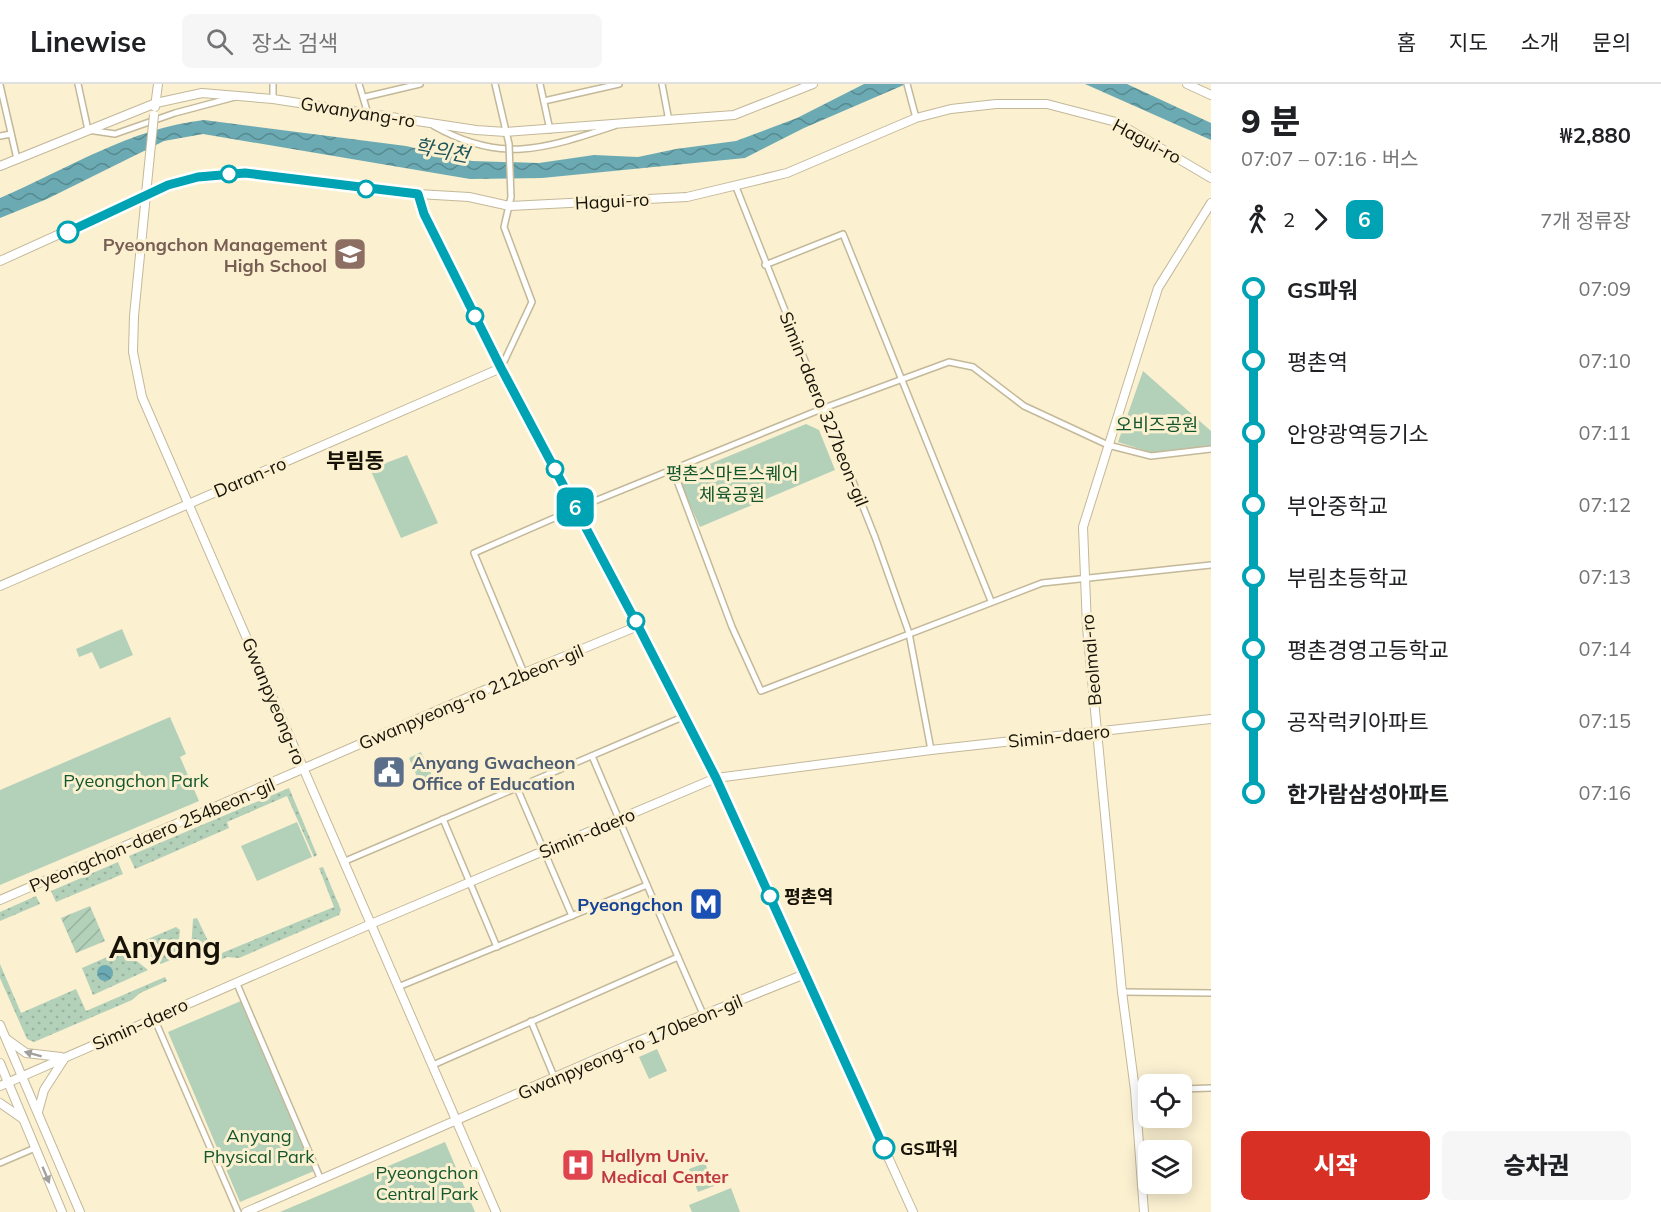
<!DOCTYPE html>
<html lang="ko">
<head>
<meta charset="utf-8">
<style>
  body { margin:0; font-family:Mulish,"Noto Sans KR",sans-serif; background:#f6f6f6; color:#202124; height:100vh; display:flex; flex-direction:column; font-size:22px; white-space:nowrap }
  * { box-sizing:border-box; margin:0 }
  p { font-size:20px; color:#757577 }
  .icon { flex:none; width:33px; height:33px; fill:none; stroke:currentColor; stroke-width:2; stroke-linecap:round; stroke-linejoin:round }
  .map { position:relative; flex:1; overflow:hidden }
  .side { display:flex; flex-direction:column; background:#fff; width:450px }
  .side>* { flex:none }
  .badge { padding:0 12px; border-radius:9px; font-size:21px; line-height:39px }
  .tools { position:absolute; left:1138px; top:990px; display:grid; gap:12px }
  .tools a { display:grid; place-items:center; width:54px; height:54px; border-radius:9px; background:#fff; box-shadow:0 3px 15px #0003; font-size:30px }
  .map>.badge { position:absolute; translate:-50% -50%; box-shadow:0 0 0 3px #fff }
  .legs { display:flex; align-items:center; gap:9px; height:66px; padding:0 30px; font-size:20px }
  .legs p { margin-inline-start:auto }
  .summary { display:flex; align-items:center; justify-content:space-between; height:102px; padding:0 30px }
  h1 { font-size:33px; font-weight:800; line-height:45px }
  .primary-button { display:flex; gap:12px; margin-top:auto; padding:12px 30px }
  .primary-button a { flex:1; height:69px; border-radius:9px; background:#d93025; color:#fff; font-size:24px; font-weight:800; line-height:69px; text-align:center }
  .primary-button a+a { background:#f6f6f6; color:#202124 }
  ul { padding:0 30px; list-style:none }
  li { display:flex; align-items:center; gap:21px; height:72px; font-size:22px }
  li i { display:grid; place-items:center; width:9px; height:100%; margin:0 8px; background:currentColor }
  li i::after { content:''; width:15px; height:15px; margin:-8px; border:4px solid; border-radius:50%; background:#fff }
  li p { margin-inline-start:auto }
  li:first-child i { background:linear-gradient(#0000 50%,currentColor 0) }
  li:last-child i { background:linear-gradient(currentColor 50%,#0000 0) }
  header { display:flex; align-items:center; gap:36px; box-sizing:border-box; height:84px; padding:0 30px; background:#fff; border-bottom:2px solid #e0e0e0 }
  header strong { font-size:28px }
  nav { display:flex; gap:33px; margin-inline-start:auto; font-size:21px }
  .search { width:420px; height:54px; background:#f6f6f6; display:flex; align-items:center; gap:15px; box-sizing:border-box; padding:0 21px; border-radius:9px; color:#757577; font-size:22px }
  main { display:flex; flex:1; min-height:0 }
  .map>svg:first-child { display:block }
</style>
</head>
<body>
<header>
<strong>Linewise</strong>
<div class="search"><svg class="icon" aria-label="search" viewBox="0 0 24 24"><circle cx="10" cy="10" r="6"/><path d="M15 15l6 6"/></svg>장소 검색</div>
<nav><a>홈</a><a>지도</a><a>소개</a><a>문의</a></nav>
</header>
<main>
<div class="map">
<svg width="1211" height="1128" viewBox="0 0 1211 1128">
  <defs>
    <pattern id="grass-dots" width="8" height="8" patternUnits="userSpaceOnUse" patternTransform="scale(1.5)"><rect width="8" height="8" fill="#b3d0b9"/><path d="M2 2h.1M6 6h.1" fill="none" stroke="#99b29e" stroke-width="1.8" stroke-linecap="round"/></pattern>
    <pattern id="garden-furrows" width="10" height="10" patternUnits="userSpaceOnUse" patternTransform="scale(1.5)"><rect width="10" height="10" fill="#b3d0b9"/><path d="M-1 1l2-2M0 10L10 0M9 11l2-2" fill="none" stroke="#99b29e"/></pattern>
    <pattern id="water-waves" width="16" height="10" patternUnits="userSpaceOnUse" patternTransform="scale(1.5)"><rect width="16" height="10" fill="#6baab3"/><path d="M0 5q4-4 8 0t8 0" fill="none" stroke="#578990"/></pattern>
  </defs>
  <rect width="100%" height="100%" fill="#fbf0d0"/>
  <!-- grass -->
  <g fill="url(#grass-dots)">
    <path d="M289,704L317,771L314,773L287,712L227,738L229,744L135,785L129,772Z"/>
    <path d="M118,778L123,790L56,818L51,807Z"/>
    <path d="M323,783L341,826L339,831L239,874L227,873L207,882L205,876L334,823L319,784Z"/>
    <path d="M36,812L40,820L0,837V828Z"/>
    <path d="M197,834L209,859L191,866L193,835Z"/>
    <path d="M176,843L180,846L177,873L161,880L140,864L141,858Z"/>
    <path d="M123,866L148,886L93,911L82,884Z"/>
    <path d="M0,880L21,929L76,905L86,927L165,893L167,897L140,909L132,916L34,958L27,955L0,894Z"/>
  </g>
  <!-- park -->
  <g fill="#b3d0b9">
    <path d="M1143,287L1211,347V364L1159,371L1118,358Z"/>
    <path d="M806,340L819,346L835,386L700,443L680,399L683,391Z"/>
    <path d="M407,371L438,439L401,454L370,385Z"/>
    <path d="M122,545L133,571L100,585L92,568L79,573L76,565Z"/>
    <path d="M170,633L186,670L180,673L199,717L0,801V706Z"/>
    <path d="M421,668L434,696L421,702L409,674Z"/>
    <path d="M297,738L312,773L257,797L241,762Z"/>
    <path d="M241,917L314,1087L240,1118L168,948Z"/>
    <path d="M657,965L667,987L649,995L639,973Z"/>
    <path d="M445,1058L475,1128H280Z"/>
    <path d="M705,1079L714,1102L698,1108L689,1085Z"/>
    <path d="M731,1104L740,1128H692L689,1121Z"/>
  </g>
  <!-- garden -->
  <path fill="url(#garden-furrows)" d="M90,822L105,857L76,869L61,834Z"/>
  <!-- water -->
  <g fill="url(#water-waves)">
    <path d="M864,0H906L804,44L745,74L542,94L470,95L203,50L164,57L47,115L0,134V114C67,85 131,44 204,36L406,62L472,77L539,79L594,71L638,73L676,65L736,57L797,34Z"/>
    <path d="M1085,0H1127L1211,39V56Z"/>
    <circle cx="105" cy="889" r="8"/>
  </g>
  <g fill="none" stroke-linecap="round" stroke-linejoin="round">
    <!-- street casing -->
    <g stroke="#c3b899" stroke-width="8">
      <g id="street">
        <path d="M78,0L88,46L115,50L175,29L235,13"/>
        <path d="M273,0V15"/>
        <path d="M359,0L368,30"/>
        <path d="M495,0L509,60"/>
        <path d="M540,0L550,46"/>
        <path d="M662,0L669,37"/>
        <path d="M907,0L916,34"/>
        <path d="M0,1L17,75"/>
        <path d="M365,13L420,0"/>
        <path d="M544,17L619,0"/>
        <path d="M434,42C502,80 544,65 614,42"/>
        <path d="M0,52L11,50"/>
        <path d="M736,103L875,453L909,549L931,666"/>
        <path d="M765,181L843,150L991,517"/>
        <path d="M501,284L532,218L504,143L511,113"/>
        <path d="M673,386L732,543L761,607L1042,499L1211,481"/>
        <path d="M524,589L474,469L575,425L824,324L949,278L973,283L1024,322L1108,361L1151,372L1211,365"/>
        <path d="M517,704L572,832"/>
        <path d="M443,735L497,863"/>
        <path d="M343,778L685,632"/>
        <path d="M647,801L678,873"/>
        <path d="M237,900L321,1096"/>
        <path d="M398,903L647,801L592,672"/>
        <path d="M1122,908L1211,909"/>
        <path d="M154,934L238,1128"/>
        <path d="M531,937L555,995"/>
        <path d="M433,981L678,873L703,930"/>
        <path d="M1182,1005L1211,1004"/>
        <path d="M1135,1006L1149,1005"/>
        <path d="M0,1079L35,1064"/>
      </g>
    </g>
    <!-- secondary casing -->
    <g stroke="#c3b899" stroke-width="10">
      <g id="secondary">
        <path d="M1187,0L1211,11"/>
        <path d="M155,23L158,0"/>
        <path d="M0,82L156,19L202,9L273,15L476,46L506,48L734,31L813,0"/>
        <path d="M148,90L134,232L133,268L142,313L496,1128"/>
        <path d="M418,110L424,130L501,284L638,542L716,694L913,1128"/>
        <path d="M0,177L168,101L198,93L245,89L418,110L469,113L510,122L687,113L787,89L916,34L951,25L996,20H1047L1116,38L1211,94"/>
        <path d="M0,502L501,284"/>
        <path d="M0,816L524,589L638,542"/>
        <path d="M0,941L80,1128"/>
        <path d="M8,956L26,969L61,973"/>
        <path d="M0,979L62,1128"/>
        <path d="M0,1002L371,840L716,694L931,666L1211,635"/>
        <path d="M0,1019L23,1035"/>
        <path d="M38,1028L44,1006L64,975"/>
        <path d="M246,1128L626,962L805,890"/>
        <path d="M1144,1128L1135,1006L1122,908L1087,543L1083,443L1158,204L1211,119"/>
      </g>
    </g>
    <!-- street -->
    <use href="#street" stroke="#fff" stroke-width="5"/>
    <!-- secondary -->
    <use href="#secondary" stroke="#fff" stroke-width="8"/>
    <!-- street-bridge casing -->
    <g stroke="#c3b899" stroke-width="8" stroke-linecap="butt">
      <path id="street-bridge" d="M509,60L511,113"/>
    </g>
    <!-- secondary-bridge casing -->
    <g stroke="#c3b899" stroke-width="10" stroke-linecap="butt">
      <path id="secondary-bridge" d="M148,90L154,31"/>
    </g>
    <!-- street-bridge -->
    <use href="#street-bridge" stroke="#fff" stroke-width="5"/>
    <!-- secondary-bridge -->
    <use href="#secondary-bridge" stroke="#fff" stroke-width="8"/>
  </g>
  <!-- one-way arrows -->
  <defs><path id="oneway-solid" d="M-6-.8H1V-3.2L6.5 0L1 3.2V.8H-6Z" transform="scale(1.5)"/></defs>
  <g fill="#a2a09c">
    <use href="#oneway-solid" transform="translate(33 970) rotate(-165)"/>
    <use href="#oneway-solid" transform="translate(46 1091) rotate(67)"/>
  </g>
  <g fill="none" stroke-linecap="round" stroke-linejoin="round">
    <!-- line-1 casing -->
    <g stroke="#fff" stroke-width="14">
      <path id="line-1" d="M68,148L168,101L198,93L245,89L418,110L424,130L501,284L638,542L716,694L884,1064"/>
    </g>
    <!-- line-1 -->
    <use href="#line-1" stroke="#00a3b4" stroke-width="9"/>
  </g>
  <!-- icons -->
  <defs>
    <g id="school-square" transform="scale(1.725)"><rect x="-9" y="-9" width="18" height="18" rx="4" fill="#8d6e63" stroke="#fbf0d0"/><path d="M0-5L7-2L0 1L-7-2ZM-4 1L0 2.5L4 1V4Q0 6-4 4Z" fill="#fff"/></g>
    <g id="civic-square" transform="scale(1.725)"><rect x="-9" y="-9" width="18" height="18" rx="4" fill="#5c6f8a" stroke="#fbf0d0"/><path d="M-.6-6.5H3V-4.5H.6V-3L4-1V1h2V6H-6V1h2V-1L-.6-3ZM-1.2 2.5V6h2.4V2.5Z" fill="#fff"/></g>
    <g id="metro-square" transform="scale(1.725)"><rect x="-9" y="-9" width="18" height="18" rx="4" fill="#1a4fb4" stroke="#fbf0d0"/><path d="M-5.5 5V-5H-3L0 0L3-5H5.5V5H3V-.5L0 4L-3-.5V5Z" fill="#fff"/></g>
    <g id="hospital-square" transform="scale(1.725)"><rect x="-9" y="-9" width="18" height="18" rx="4" fill="#e0444e" stroke="#fbf0d0"/><path d="M-5-5h3v3.5h4V-5h3V5h-3V1.5h-4V5h-3Z" fill="#fff"/></g>
  </defs>
  <g fill-rule="evenodd">
    <use href="#school-square" x="350" y="170"/>
    <use href="#civic-square" x="389" y="688"/>
    <use href="#metro-square" x="706" y="820"/>
    <use href="#hospital-square" x="578" y="1081"/>
  </g>
  <!-- markers -->
  <g fill="#fff" stroke="#00a3b4" stroke-width="3">
    <circle cx="229" cy="90" r="8"/>
    <circle cx="366" cy="105" r="8"/>
    <circle cx="68" cy="148" r="10"/>
    <circle cx="475" cy="232" r="8"/>
    <circle cx="555" cy="385" r="8"/>
    <circle cx="636" cy="537" r="8"/>
    <circle cx="770" cy="812" r="8"/>
    <circle cx="884" cy="1064" r="10"/>
  </g>
  <g text-anchor="middle" dominant-baseline="central" stroke-width="6" stroke-linejoin="round" paint-order="stroke">
    <!-- street labels -->
    <g font-size="18" fill="#161207" stroke="#fbf0d0">
      <text transform="translate(358 28) rotate(9)">Gwanyang-ro</text>
      <text transform="translate(1147 57) rotate(28)">Hagui-ro</text>
      <text transform="translate(612 117) rotate(-3)">Hagui-ro</text>
      <text transform="translate(824 325) rotate(68)">Simin-daero 327beon-gil</text>
      <text transform="translate(250 393) rotate(-23)">Daran-ro</text>
      <text transform="translate(1091 576) rotate(-95)">Beolmal-ro</text>
      <text transform="translate(471 613) rotate(-23)">Gwanpyeong-ro 212beon-gil</text>
      <text transform="translate(274 617) rotate(67)">Gwanpyeong-ro</text>
      <text transform="translate(1059 652) rotate(-6)">Simin-daero</text>
      <text transform="translate(587 749) rotate(-23)">Simin-daero</text>
      <text transform="translate(152 751) rotate(-23)">Pyeongchon-daero 254beon-gil</text>
      <text transform="translate(140 940) rotate(-24)">Simin-daero</text>
      <text transform="translate(630 963) rotate(-23)">Gwanpyeong-ro 170beon-gil</text>
    </g>
    <!-- education labels -->
    <g font-size="18" font-weight="bold" fill="#785e54" stroke="#fbf0d0" text-anchor="end">
      <text x="327" y="160">Pyeongchon Management<tspan x="327" dy="21">High School</tspan></text>
    </g>
    <!-- park labels -->
    <g font-size="18" fill="#12562d" stroke="#fbf0d0">
      <text x="1157" y="340">오비즈공원</text>
      <text x="732" y="389">평촌스마트스퀘어<tspan x="732" dy="21">체육공원</tspan></text>
      <text x="136" y="696">Pyeongchon Park</text>
      <text x="259" y="1051">Anyang<tspan x="259" dy="21">Physical Park</tspan></text>
      <text x="427" y="1088">Pyeongchon<tspan x="427" dy="21">Central Park</tspan></text>
    </g>
    <!-- service labels -->
    <g font-size="18" font-weight="bold" fill="#4e5e75" stroke="#fbf0d0" text-anchor="start">
      <text x="412" y="678">Anyang Gwacheon<tspan x="412" dy="21">Office of Education</tspan></text>
    </g>
    <!-- stop labels -->
    <g font-size="18" font-weight="bold" fill="#161207" stroke="#fbf0d0" text-anchor="start">
      <text x="784" y="812">평촌역</text>
      <text x="900" y="1064">GS파워</text>
    </g>
    <!-- transit labels -->
    <g font-size="18" font-weight="bold" fill="#164399" stroke="#fbf0d0" text-anchor="end">
      <text x="683" y="820">Pyeongchon</text>
    </g>
    <!-- health labels -->
    <g font-size="18" font-weight="bold" fill="#be3a42" stroke="#fbf0d0" text-anchor="start">
      <text x="601" y="1071">Hallym Univ.<tspan x="601" dy="21">Medical Center</tspan></text>
    </g>
    <!-- water labels -->
    <g font-size="20" font-style="italic" fill="#1e555c" stroke="#fbf0d0">
      <text transform="translate(442 66) rotate(10)">학의천</text>
    </g>
    <!-- quarter labels -->
    <g font-size="21" font-weight="bold" fill="#161207" stroke="#fbf0d0">
      <text x="355" y="376">부림동</text>
    </g>
    <!-- town labels -->
    <g font-size="30" font-weight="bold" fill="#161207" stroke="#fbf0d0">
      <text x="165" y="863">Anyang</text>
    </g>
  </g>
</svg>
<div class="tools">
<a><svg class="icon" aria-label="locate" viewBox="0 0 24 24"><circle cx="12" cy="12" r="6"/><path d="M12 2v4M12 18v4M2 12h4M18 12h4"/></svg></a>
<a><svg class="icon" aria-label="layers" viewBox="0 0 24 24"><path d="M12 4l9 5-9 5-9-5zM3 14l9 5 9-5"/></svg></a>
</div>
<b class="badge" style="left:575px;top:423px;background:#00a3b4;color:#fff">6</b>
</div>
<section class="side">
<div class="summary"><div><h1>9 분</h1><p>07:07 – 07:16 · 버스</p></div><b>₩2,880</b></div>
<div class="legs"><svg class="icon" aria-label="walk" viewBox="0 0 24 24"><circle cx="13" cy="4" r="2"/><path d="M13 8l-2 6 4 7M11 14l-3 7M7 12l3-4h3l4 4"/></svg>2<svg class="icon" aria-label="forward" viewBox="0 0 24 24"><path d="M9 5l7 7-7 7"/></svg><b class="badge" style="background:#00a3b4;color:#fff">6</b><p>7개 정류장</p></div>
<ul>
<li><i style="color:#00a3b4"></i><b>GS파워</b><p>07:09</p></li>
<li><i style="color:#00a3b4"></i><span>평촌역</span><p>07:10</p></li>
<li><i style="color:#00a3b4"></i><span>안양광역등기소</span><p>07:11</p></li>
<li><i style="color:#00a3b4"></i><span>부안중학교</span><p>07:12</p></li>
<li><i style="color:#00a3b4"></i><span>부림초등학교</span><p>07:13</p></li>
<li><i style="color:#00a3b4"></i><span>평촌경영고등학교</span><p>07:14</p></li>
<li><i style="color:#00a3b4"></i><span>공작럭키아파트</span><p>07:15</p></li>
<li><i style="color:#00a3b4"></i><b>한가람삼성아파트</b><p>07:16</p></li>
</ul>
<div class="primary-button"><a>시작</a><a>승차권</a></div>
</section>
</main>
</body>
</html>
